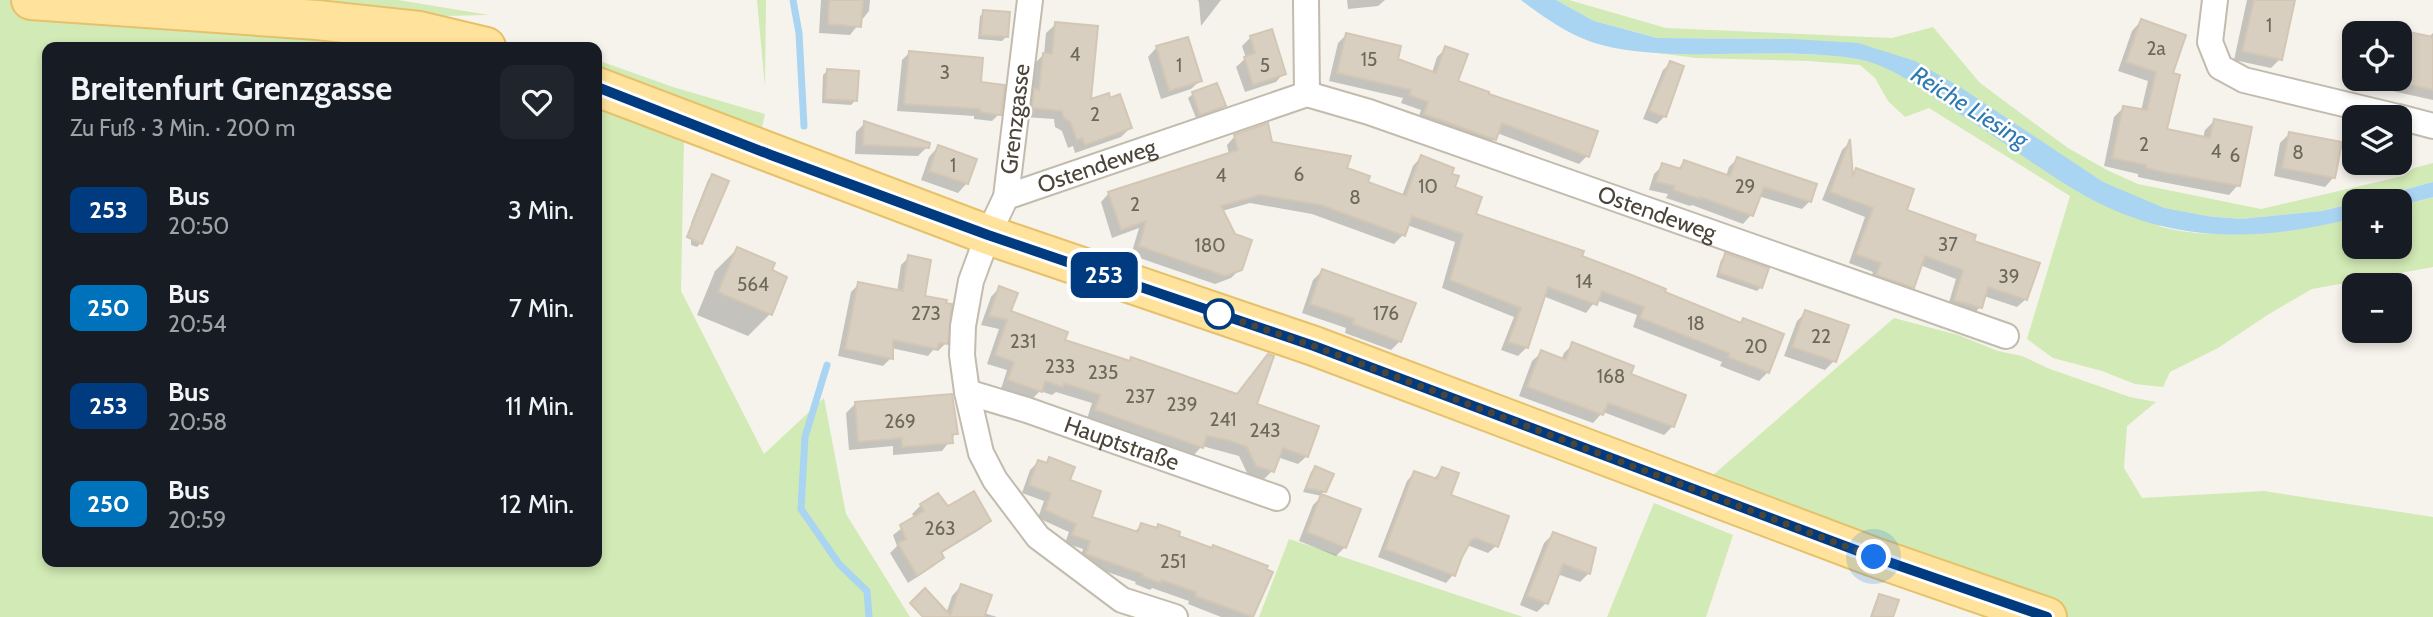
<!DOCTYPE html>
<html lang="de">
<head>
<meta charset="utf-8">
<style>
  body { margin:0; font-family:Cabin,sans-serif; background:#20242c; color:#f1f3f6; height:100vh; display:flex; flex-direction:column; font-size:26px; white-space:nowrap }
  * { box-sizing:border-box; margin:0 }
  p { font-size:23px; color:#9ea1a6 }
  .icon { flex:none; width:38px; height:38px; fill:none; stroke:currentColor; stroke-width:2; stroke-linecap:round; stroke-linejoin:round }
  .map { position:relative; flex:1; overflow:hidden }
  .drawer { position:absolute; left:42px; top:42px; width:560px; height:525px; display:flex; flex-direction:column; background:#171b24; border-radius:14px; box-shadow:0 4px 10px #0003 }
  .drawer>* { flex:none }
  .badge { padding:0 14px; border-radius:10px; font-size:24px; line-height:46px }
  .fabs { position:absolute; left:2342px; top:21px; display:grid; gap:14px }
  .fabs a { display:grid; place-items:center; width:70px; height:70px; border-radius:14px; background:#171b24; box-shadow:0 4px 10px #0003; font-size:35px }
  .you { position:absolute; width:35px; height:35px; margin:-18px; border:5px solid #fff; border-radius:50%; background:#1a73e8; box-shadow:0 0 0 10px #1a73e833 }
  .map>.badge { position:absolute; translate:-50% -50%; box-shadow:0 0 0 4px #fff }
  .round { display:grid; place-items:center; flex:none; width:74px; height:74px; border-radius:14px; background:#20242c }
  .head { display:flex; align-items:center; justify-content:space-between; height:119px; padding:0 28px }
  h1 { font-size:33px; font-weight:700; line-height:52px }
  ul { padding:0; list-style:none }
  li { display:flex; align-items:center; gap:21px; height:98px; padding:0 28px }
  li div { flex:1 }
  li b { display:block; font-size:26px }
  li em { font-style:normal }
  li .badge { min-width:77px; font-weight:700; text-align:center }
  .map>svg:first-child { display:block }
</style>
</head>
<body>
<div class="map">
<svg width="2433" height="617" viewBox="0 0 2433 617">
  <rect width="100%" height="100%" fill="#f6f3ec"/>
  <!-- green -->
  <g fill="#d2eab5">
    <path d="M0,0H398L489,15L395,17L433,47H47V562H597V100L684,137L681,291L764,454L824,398L846,514L910,617H0Z"/>
    <path d="M757,0H766L765,87Z"/>
    <path d="M1556,0H1569L1666,28L1892,38L1933,27L1980,83L2068,148L2107,170L2138,184L2261,209L2403,176L2414,168L2433,163V182L2322,211L2241,219L2206,216L2158,226C2213,242 2298,232 2354,218V247H2399V206L2433,197V267L2312,289L2269,314L2218,348L2170,372L2163,387L2135,384L2102,371L2053,358L2027,339L2070,196L1929,108L1905,117L1888,101L1875,78L1860,65L1808,61L1696,58L1634,50L1694,54L1779,53L1821,55L1792,39L1657,38L1594,21Z"/>
    <path d="M597,60L673,87L765,114L759,140L597,77Z"/>
    <path d="M1894,318L1958,335L1998,351L2022,356L2050,369L2130,397L2156,402L2127,426L2124,468L2142,498L2264,491L2433,517V617H1990L1801,516L1713,475Z"/>
    <path d="M1654,503L1733,535L1706,617H1607Z"/>
    <path d="M1289,539L1523,617H1259Z"/>
  </g>
  <!-- water -->
  <g fill="#a9d4f2">
    <path d="M1521,0H1556L1594,21L1657,38L1792,39L1858,43L1915,61L1960,87L2103,182L2164,208L2206,216L2241,219L2322,211L2354,203V218C2260,242 2174,244 2087,197C2044,173 2005,142 1963,116C1932,97 1903,72 1867,61C1847,56 1825,55 1804,54C1738,50 1639,64 1579,37C1559,28 1538,13 1521,0Z"/>
    <path d="M2433,182V197L2399,206V201H2362Z"/>
  </g>
  <!-- shadow -->
  <g fill="#0003">
    <path d="M821,0H870L869,11L850,35L819,33Z"/>
    <path d="M1198,0H1221L1201,26L1199,3Z"/>
    <path d="M1347,0H1385L1378,6L1348,9Z"/>
    <path d="M2247,0H2293L2280,59L2271,68L2234,60Z"/>
    <path d="M984,12L1006,37L1002,41L978,39L980,16Z"/>
    <path d="M2141,21L2171,75L2165,130L2203,138L2205,130L2214,121L2238,185L2229,195L2157,181L2138,177V174L2104,166L2114,117L2124,107L2141,111L2148,81L2118,71L2132,31Z"/>
    <path d="M1056,24L1089,102L1109,100L1130,128L1121,137L1075,153L1073,146L1068,148L1062,131L1055,127L1054,119L1024,117L1026,100L1032,94L1034,64L1044,54L1046,33Z"/>
    <path d="M2366,25L2428,38L2433,33V100L2347,81L2354,50V79H2399V33H2358Z"/>
    <path d="M1346,35L1394,68L1432,73L1437,57L1446,48L1456,82L1587,156L1579,164L1497,133L1495,139L1486,147L1417,122L1421,110L1401,103L1403,98L1329,81L1338,43Z"/>
    <path d="M1251,37L1284,73L1276,82L1245,92L1236,67L1246,58L1242,46Z"/>
    <path d="M1187,39L1200,81L1191,89L1161,99L1148,57L1156,48Z"/>
    <path d="M909,53L979,84L999,114L992,121L974,119V116L897,111L902,60Z"/>
    <path d="M1671,63L1665,116L1657,124L1643,119L1663,70Z"/>
    <path d="M827,71L856,100L851,105L822,103L823,75Z"/>
    <path d="M1193,94L1224,106L1219,110L1196,118L1188,98Z"/>
    <path d="M865,123L927,147L918,156L855,154L856,132Z"/>
    <path d="M2289,134L2334,177L2325,187L2274,176L2280,143Z"/>
    <path d="M1235,136L1271,143L1345,169L1365,183L1402,196L1413,166L1421,157L1452,188L1474,215L1739,324L1743,320L1768,372L1759,381L1720,366L1722,362L1633,327L1637,315L1596,300L1586,313L1543,296L1527,347L1518,356L1501,350L1514,317L1442,288L1455,242L1407,225L1403,235L1394,244L1312,214L1250,203L1222,211L1240,269L1231,278L1215,284L1131,255L1139,228L1112,238L1101,202L1109,193L1229,155L1227,145Z"/>
    <path d="M1849,143L1851,175L1856,170L1904,211L1972,242L2026,299L2017,307L1984,296L1980,307L1972,316L1947,309L1956,279L1920,265L1912,287L1904,296L1869,283L1873,272L1849,263L1865,217L1822,200L1842,150Z"/>
    <path d="M938,147L967,183L958,193L921,180L929,157Z"/>
    <path d="M1737,159L1810,201L1802,209L1758,196L1751,215L1743,224L1692,205L1690,206L1666,198L1668,194L1649,190L1654,174L1663,165L1677,170L1684,162L1726,176L1729,167Z"/>
    <path d="M712,176L701,243L697,247L691,245V223L708,180Z"/>
    <path d="M737,249L770,271V314L748,336L697,315L715,271Z"/>
    <path d="M1726,255L1761,287L1757,291L1716,277L1721,260Z"/>
    <path d="M909,257L923,297L946,343L938,351L933,350L928,356L891,348V358L883,366L838,356L851,292L859,284L897,292L901,265Z"/>
    <path d="M1322,271L1400,341L1391,350L1345,333L1346,328L1302,313L1313,280Z"/>
    <path d="M999,288L1009,312L1063,341L1129,362L1132,359L1236,395L1269,356L1255,405L1307,456L1298,464L1277,457L1272,471L1263,480L1248,475L1239,456L1202,446L1193,456L1087,419L1092,403L1056,392L1052,395L1040,391L1031,400L1001,389L1007,370L987,364L999,329L981,325L991,297Z"/>
    <path d="M1806,312L1834,361L1825,370L1784,356L1797,321Z"/>
    <path d="M1573,344L1629,375L1673,426L1664,435L1603,412L1593,423L1519,396L1532,361L1541,353L1561,360L1564,353Z"/>
    <path d="M855,404L956,433L942,451L893,455V446L849,450L846,413Z"/>
    <path d="M1050,459L1068,481L1090,518L1134,532L1142,525L1155,530L1159,526L1177,537L1270,573L1252,617H1221L1188,604L1189,601L1152,588L1150,590L1135,584L1136,582L1079,562L1083,549L1065,543L1069,532L1038,518L1044,501L1022,493L1030,470L1038,462L1045,464Z"/>
    <path d="M1315,468L1325,491L1320,495L1359,510L1345,547L1336,556L1299,541L1313,505L1322,496L1303,492L1311,472Z"/>
    <path d="M1442,469L1449,496L1496,546L1488,553L1467,545L1453,575L1446,583L1378,557L1407,481L1414,473L1433,480Z"/>
    <path d="M921,505L947,508L989,521L981,529L940,554L942,557L934,566L908,583L890,553L897,546L893,535L915,518L912,514Z"/>
    <path d="M1553,534L1589,573L1580,582L1557,574L1546,603L1537,612L1520,605L1544,543Z"/>
    <path d="M961,586L984,613L997,617H945L952,596Z"/>
    <path d="M1880,596L1891,617H1870L1876,600Z"/>
  </g>
  <g fill="none" stroke-linecap="round" stroke-linejoin="round">
    <!-- stream -->
    <g stroke="#a9d4f2" stroke-width="7">
      <path d="M793,0L799,33L804,126"/>
      <path d="M827,365L805,437L801,509L839,564L867,591L869,617"/>
    </g>
  </g>
  <!-- building -->
  <g fill="#d8cfc1" stroke="#d3c7b4" stroke-width="2">
    <path d="M829,0H863L861,27L828,24Z"/>
    <path d="M2254,0H2295L2282,60L2242,51Z"/>
    <path d="M983,10L1010,12L1008,37L981,35Z"/>
    <path d="M2141,19L2186,35L2173,73L2180,75L2167,129L2210,138L2214,119L2252,127L2240,186L2167,173L2146,168V165L2112,158L2123,106L2147,110L2156,72L2126,62Z"/>
    <path d="M1055,22L1098,26L1091,99L1109,93L1110,98L1120,94L1132,128L1085,145L1082,138L1077,140L1070,122L1063,117L1062,111L1032,108L1034,89L1039,90L1043,53L1052,54Z"/>
    <path d="M1272,29L1286,74L1253,85L1244,57L1255,53L1250,36Z"/>
    <path d="M2399,30L2433,37V90L2399,82Z"/>
    <path d="M1346,33L1401,46L1398,59L1436,73L1445,46L1468,54L1458,81L1489,92V94L1598,131L1589,157L1502,123L1496,140L1424,114L1428,102L1409,95L1411,90L1337,73Z"/>
    <path d="M1188,37L1202,81L1169,91L1156,46Z"/>
    <path d="M909,51L983,58L981,82L1005,85L1001,115L980,112V109L904,104Z"/>
    <path d="M1670,61L1684,66L1666,117L1649,111Z"/>
    <path d="M827,69L859,71L857,101L825,99Z"/>
    <path d="M1217,83L1226,106L1200,115L1192,92Z"/>
    <path d="M864,121L930,143L929,148L863,145Z"/>
    <path d="M1268,123L1272,142L1351,156L1347,168L1370,176L1368,182L1406,196L1421,155L1454,168L1452,174L1459,176L1455,187L1482,197L1476,214L1584,251L1582,256L1634,276L1666,289L1665,292L1741,323L1743,318L1784,334L1769,373L1728,357L1729,353L1640,318L1644,307L1602,291L1597,305L1548,287L1528,348L1508,342L1521,308L1450,280L1463,234L1412,216L1405,236L1321,205L1260,195L1221,206L1235,234L1252,240L1242,270L1225,276L1139,246L1146,221L1121,230L1108,192L1238,150L1234,135Z"/>
    <path d="M2289,132L2342,142L2335,178L2282,168Z"/>
    <path d="M1850,139L1853,177L1856,168L1914,189L1907,210L1976,235L1974,241L2040,263L2027,300L1988,287L1982,308L1954,300L1963,270L1925,256L1914,288L1876,275L1881,263L1856,254L1873,208L1830,192Z"/>
    <path d="M938,145L977,159L968,184L929,171Z"/>
    <path d="M1737,157L1817,184L1811,202L1764,187L1753,216L1700,197V199L1673,190L1675,186L1656,182L1662,163L1681,169L1684,160L1730,176Z"/>
    <path d="M712,174L729,181L702,244L687,237Z"/>
    <path d="M737,247L775,263L772,270L787,277L772,315L718,292Z"/>
    <path d="M1725,253L1769,268L1762,288L1719,273Z"/>
    <path d="M908,255L931,260L925,296L947,300L946,303L952,304L948,344L939,343L937,349L893,340V359L845,349L858,282L903,291Z"/>
    <path d="M1322,269L1416,303L1401,342L1353,324L1354,319L1310,304Z"/>
    <path d="M999,286L1018,293L1011,311L1068,332L1065,340L1130,361L1131,357L1237,394L1268,354L1274,356L1257,404L1319,426L1308,457L1283,448L1274,472L1256,466L1247,447L1231,441L1207,436L1203,448L1095,410L1100,395L1064,383L1063,387L1045,381L1042,392L1008,380L1014,362L995,355L1007,320L989,316Z"/>
    <path d="M1805,310L1849,325L1836,362L1792,347Z"/>
    <path d="M1572,342L1634,366L1631,374L1686,395L1674,427L1608,403L1603,415L1527,387L1541,350L1566,360Z"/>
    <path d="M952,394L958,434H952L953,443L902,447V438L858,442L855,402Z"/>
    <path d="M1049,457L1075,467L1070,480L1101,491L1092,517L1138,532L1141,523L1157,528L1158,524L1180,532L1179,536L1212,548L1213,545L1268,566L1266,569L1273,572L1253,617L1195,596L1196,592L1161,580L1160,583L1142,576L1143,574L1086,554L1090,541L1072,535L1076,524L1045,510L1051,493L1029,485L1038,460L1047,463Z"/>
    <path d="M1315,466L1334,474L1326,492L1306,488Z"/>
    <path d="M1442,467L1459,473L1451,495L1509,516L1498,547L1476,538L1472,539L1462,557L1455,576L1385,549L1414,471L1437,479Z"/>
    <path d="M974,491L991,521L941,552L944,558L917,576L898,543L906,539L900,525L924,511L920,504L938,493L948,506Z"/>
    <path d="M1321,494L1361,509L1346,548L1307,532Z"/>
    <path d="M1553,532L1596,548L1590,574L1563,564L1548,604L1527,596Z"/>
    <path d="M961,584L992,595L984,617H923L910,603L925,588L950,615Z"/>
    <path d="M1879,594L1899,600L1893,617H1872Z"/>
  </g>
  <g fill="none" stroke-linecap="round" stroke-linejoin="round">
    <!-- street casing -->
    <g stroke="#c2bbae" stroke-width="28">
      <g id="street">
        <path d="M1030,0L1006,197L988,235L971,281L963,326L962,355L967,392L981,453L995,480L1038,537L1122,600L1175,617"/>
        <path d="M1306,0L1307,94"/>
        <path d="M2215,0L2210,42L2220,67L2244,80L2398,117"/>
        <path d="M2399,117L2433,126"/>
        <path id="s1" d="M1006,197L1307,94L1369,112L2006,336"/>
        <path id="s2" d="M967,392L1027,410L1277,498"/>
      </g>
    </g>
    <!-- primary casing -->
    <g stroke="#e6c16a" stroke-width="42">
      <g id="primary">
        <path d="M31,0L317,20L419,31L486,47"/>
        <path d="M597,87L988,235L1314,346L1874,557L2047,617"/>
      </g>
    </g>
    <!-- street -->
    <use href="#street" stroke="#fff" stroke-width="24"/>
    <!-- primary -->
    <use href="#primary" stroke="#ffe39c" stroke-width="38"/>
  </g>
  <g fill="none" stroke-linecap="round" stroke-linejoin="round">
    <!-- line casing -->
    <g stroke="#fff" stroke-width="16">
      <path id="line" d="M597,87L771,155L988,235L1314,346L1874,557L2047,617"/>
    </g>
    <!-- line -->
    <use href="#line" stroke="#003b80" stroke-width="10"/>
    <!-- walk -->
    <path stroke="#4b4439" stroke-width="7" stroke-dasharray="0 12.6" d="M1219,314L1314,346L1874,557"/>
  </g>
  <!-- markers -->
  <circle fill="#fff" stroke="#003b80" stroke-width="3.5" cx="1219" cy="314" r="14"/>
  <g text-anchor="middle" dominant-baseline="central" stroke-width="5" stroke-linejoin="round" paint-order="stroke">
    <!-- number labels -->
    <g font-size="19" fill="#6e675b">
      <text x="2269" y="25">1</text>
      <text x="2156" y="48">2a</text>
      <text x="1075" y="54">4</text>
      <text x="1369" y="59">15</text>
      <text x="1179" y="65">1</text>
      <text x="1265" y="65">5</text>
      <text x="945" y="72">3</text>
      <text x="1095" y="114">2</text>
      <text x="2144" y="144">2</text>
      <text x="2216" y="151">4</text>
      <text x="2298" y="152">8</text>
      <text x="2235" y="155">6</text>
      <text x="953" y="165">1</text>
      <text x="1299" y="174">6</text>
      <text x="1221" y="175">4</text>
      <text x="1428" y="186">10</text>
      <text x="1745" y="186">29</text>
      <text x="1355" y="197">8</text>
      <text x="1135" y="204">2</text>
      <text x="1948" y="244">37</text>
      <text x="1210" y="245">180</text>
      <text x="2009" y="276">39</text>
      <text x="1584" y="281">14</text>
      <text x="753" y="284">564</text>
      <text x="926" y="313">273</text>
      <text x="1386" y="313">176</text>
      <text x="1696" y="323">18</text>
      <text x="1821" y="336">22</text>
      <text x="1023" y="341">231</text>
      <text x="1756" y="346">20</text>
      <text x="1060" y="366">233</text>
      <text x="1103" y="372">235</text>
      <text x="1611" y="376">168</text>
      <text x="1140" y="396">237</text>
      <text x="1182" y="404">239</text>
      <text x="1223" y="419">241</text>
      <text x="900" y="421">269</text>
      <text x="1265" y="430">243</text>
      <text x="940" y="528">263</text>
      <text x="1173" y="561">251</text>
    </g>
    <!-- street labels -->
    <g font-size="23" fill="#4b4439" stroke="#fff">
      <text transform="translate(1015 119) rotate(-83)">Grenzgasse</text>
      <text stroke="none"><textPath href="#s1" startOffset="96">Ostendeweg</textPath></text>
      <text stroke="none"><textPath href="#s1" startOffset="688">Ostendeweg</textPath></text>
      <text stroke="none"><textPath href="#s2" startOffset="163">Hauptstraße</textPath></text>
    </g>
    <!-- water labels -->
    <g font-size="24" font-style="italic" fill="#2e7ab2" stroke="#fff">
      <text transform="translate(1970 107) rotate(32)">Reiche Liesing</text>
    </g>
  </g>
</svg>
<div class="fabs">
<a><svg class="icon" aria-label="locate" viewBox="0 0 24 24"><circle cx="12" cy="12" r="6"/><path d="M12 2v4M12 18v4M2 12h4M18 12h4"/></svg></a>
<a><svg class="icon" aria-label="layers" viewBox="0 0 24 24"><path d="M12 4l9 5-9 5-9-5zM3 14l9 5 9-5"/></svg></a>
<a>+</a>
<a>−</a>
</div>
<div class="you" style="left:1874px;top:557px"></div>
<b class="badge" style="left:1104px;top:275px;background:#003b80;color:#fff">253</b>
<section class="drawer">
<div class="head"><div><h1>Breitenfurt Grenzgasse</h1><p>Zu Fuß · 3 Min. · 200 m</p></div><a class="round"><svg class="icon" aria-label="heart" viewBox="0 0 24 24"><path d="M12 20l-8-8c-3-5 5-10 8-4 3-6 11-1 8 4z"/></svg></a></div>
<ul>
<li><span class="badge" style="background:#003b80;color:#fff">253</span><div><b>Bus</b><p>20:50</p></div><em>3 Min.</em></li>
<li><span class="badge" style="background:#0072bc;color:#fff">250</span><div><b>Bus</b><p>20:54</p></div><em>7 Min.</em></li>
<li><span class="badge" style="background:#003b80;color:#fff">253</span><div><b>Bus</b><p>20:58</p></div><em>11 Min.</em></li>
<li><span class="badge" style="background:#0072bc;color:#fff">250</span><div><b>Bus</b><p>20:59</p></div><em>12 Min.</em></li>
</ul>
</section>
</div>
</body>
</html>
